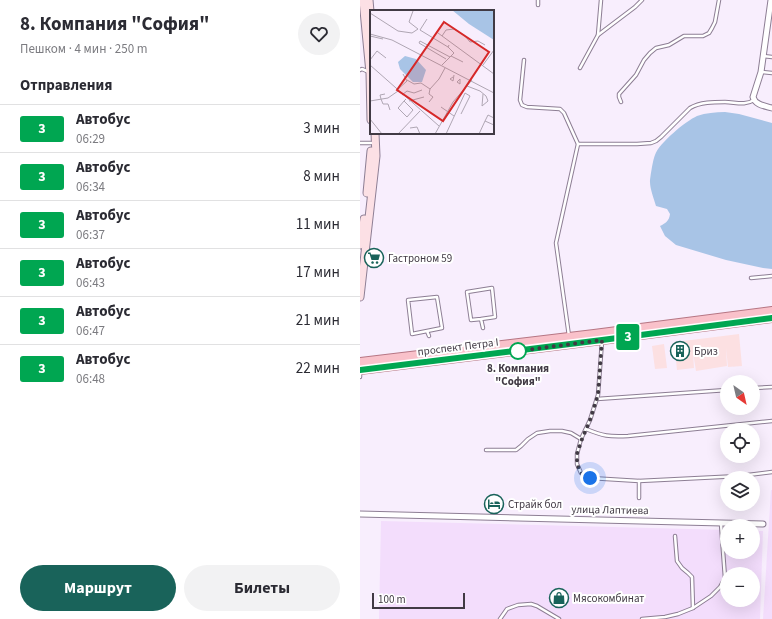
<!DOCTYPE html>
<html lang="ru">
<head>
<meta charset="utf-8">
<style>
  body { margin:0; font-family:"Source Sans 3",sans-serif; background:#f2f2f3; color:#2b2b33; height:100vh; display:flex; flex-direction:column; font-size:15px; white-space:nowrap }
  * { box-sizing:border-box; margin:0 }
  p { font-size:13px; color:#7c7c81 }
  .icon { flex:none; width:22px; height:22px; fill:none; stroke:currentColor; stroke-width:2; stroke-linecap:round; stroke-linejoin:round }
  .map { position:relative; flex:1; overflow:hidden }
  .panel { display:flex; flex-direction:column; background:#fff; width:360px }
  .panel>* { flex:none }
  .badge { padding:0 8px; border-radius:3px; font-size:14px; line-height:26px }
  .needle { width:26px; rotate:146deg }
  .controls { position:absolute; left:360px; top:375px; display:grid; gap:8px }
  .controls a { display:grid; place-items:center; width:40px; height:40px; border-radius:50%; background:#fff; box-shadow:0 4px 16px #0002; font-size:20px }
  .scale { position:absolute; left:12px; bottom:10px; width:93px; box-sizing:border-box; padding-left:4px; border:2px solid #413a44; border-top:0; font-size:11px; line-height:14px; white-space:nowrap; color:#413a44; -webkit-text-stroke:3px #fff; paint-order:stroke }
  .you { position:absolute; width:20px; height:20px; margin:-10px; border:3px solid #fff; border-radius:50%; background:#1a73e8; box-shadow:0 0 0 6px #1a73e833 }
  .map>.badge { position:absolute; translate:-50% -50%; box-shadow:0 0 0 2px #fff }
  h2 { padding:0 20px; font-size:15px; line-height:36px }
  .round { display:grid; place-items:center; flex:none; width:42px; height:42px; border-radius:21px; background:#f2f2f3 }
  .head { display:flex; align-items:center; justify-content:space-between; height:68px; padding:0 20px }
  h1 { font-size:19px; font-weight:700; line-height:30px }
  .button { display:flex; gap:8px; margin-top:auto; padding:8px 20px }
  .button a { flex:1; height:46px; border-radius:24px; background:#19635a; color:#fff; font-size:16px; font-weight:700; line-height:46px; text-align:center }
  .button a+a { background:#f2f2f3; color:#2b2b33 }
  ul { padding:0; list-style:none }
  li { display:flex; align-items:center; gap:12px; height:48px; padding:0 20px; border-top:1px solid #e1e1e2 }
  li div { flex:1 }
  li b { display:block; font-size:15px }
  li em { font-style:normal }
  li .badge { min-width:44px; font-weight:700; text-align:center }
  main { display:flex; flex:1; min-height:0 }
  .map>svg:first-child { display:block }
</style>
</head>
<body>
<main>
<section class="panel">
<div class="head"><div><h1>8. Компания &quot;София&quot;</h1><p>Пешком · 4 мин · 250 m</p></div><a class="round"><svg class="icon" aria-label="heart" viewBox="0 0 24 24"><path d="M12 20l-8-8c-3-5 5-10 8-4 3-6 11-1 8 4z"/></svg></a></div>
<h2>Отправления</h2>
<ul>
<li><span class="badge" style="background:#00a651;color:#fff">3</span><div><b>Автобус</b><p>06:29</p></div><em>3 мин</em></li>
<li><span class="badge" style="background:#00a651;color:#fff">3</span><div><b>Автобус</b><p>06:34</p></div><em>8 мин</em></li>
<li><span class="badge" style="background:#00a651;color:#fff">3</span><div><b>Автобус</b><p>06:37</p></div><em>11 мин</em></li>
<li><span class="badge" style="background:#00a651;color:#fff">3</span><div><b>Автобус</b><p>06:43</p></div><em>17 мин</em></li>
<li><span class="badge" style="background:#00a651;color:#fff">3</span><div><b>Автобус</b><p>06:47</p></div><em>21 мин</em></li>
<li><span class="badge" style="background:#00a651;color:#fff">3</span><div><b>Автобус</b><p>06:48</p></div><em>22 мин</em></li>
</ul>
<div class="button"><a>Маршрут</a><a>Билеты</a></div>
</section>
<div class="map">
<svg width="412" height="619" viewBox="0 0 412 619">
  <rect width="100%" height="100%" fill="#f8eefd"/>
  <!-- commercial -->
  <g fill="#fce0e2">
    <path d="M379,334L382,366L368,367L366,348L367,366L336,371L333,353L334,368L317,370L314,342L331,340Z"/>
    <path d="M304,344L307,368L295,369L292,346Z"/>
  </g>
  <!-- built -->
  <g fill="#f3ddfc" fill-rule="evenodd">
    <path d="M411,490H412V619H403Z"/>
    <path d="M21,521L367,530V552H393V531H403L400,619H19ZM367,574H393V600H367Z"/>
  </g>
  <!-- water -->
  <path fill="#a8c4e6" d="M365,112L379,114L412,123V269L403,268L366,260L316,245L305,236L300,226C306,223 309,221 310,214L307,209L296,206C294,199 290,189 290,182C290,178 293,159 295,155C299,143 326,121 337,116C346,113 355,112 365,112Z"/>
  <g fill="none" stroke-linecap="round" stroke-linejoin="round">
    <!-- lane casing -->
    <g stroke="#8d7e94" stroke-width="4.5">
      <g id="lane">
        <path d="M178,5V0"/>
        <path d="M238,35L241,0"/>
        <path d="M403,56L412,57"/>
        <path d="M164,60L160,100L162,105L167,107L200,109L204,113L218,144L196,243L209,336"/>
        <path d="M220,68L238,35L275,7L282,0"/>
        <path d="M0,70L2,69L9,72"/>
        <path d="M401,72L412,73"/>
        <path d="M261,102L259,97V94L276,75L284,60L290,53L296,48L309,45L324,36H343L349,33L352,28L355,22L359,0"/>
        <path d="M0,143H11"/>
        <path d="M218,144H277L291,143L296,141L301,137L330,108C340,102 354,102 365,102C375,102 385,106 394,100"/>
        <path d="M391,278L412,276"/>
        <path d="M121,319L135,317L132,288L107,292L111,320L121,319L123,328"/>
        <path d="M67,331L82,328L77,297L48,300L52,334L67,331L69,336"/>
        <path d="M242,341L238,395L230,420L221,439L217,454V464L221,473L230,478L279,481V498"/>
        <path d="M0,377V371"/>
        <path d="M393,388L412,387"/>
        <path d="M237,399L367,390"/>
        <path d="M226,429C243,436 249,437 268,436L412,421"/>
        <path d="M126,450H156L161,446L168,439L177,433L190,431H202L211,433L221,439"/>
        <path d="M279,481L380,476L412,472"/>
        <path d="M315,536L317,561L322,568L328,573L332,577L333,608"/>
        <path d="M140,619L147,609L158,605L171,604L177,606L199,619"/>
        <path d="M282,619L305,617L318,614L333,608L351,596L360,587L365,578L361,524"/>
      </g>
    </g>
    <!-- street casing -->
    <g stroke="#8d7e94" stroke-width="7">
      <g id="street">
        <path d="M411,0L401,72L393,97C395,105 405,106 412,108"/>
        <path d="M0,514L403,524"/>
      </g>
    </g>
    <!-- secondary casing -->
    <g stroke="#8d7e94" stroke-width="9">
      <g id="secondary">
        <path d="M3,0L10,73L11,120"/>
        <path d="M9,0L11,23"/>
        <path d="M7,193L11,151"/>
        <path d="M0,245L4,219"/>
        <path d="M0,297L15,165L16,156L15,133"/>
      </g>
    </g>
    <!-- primary casing -->
    <g stroke="#b67684" stroke-width="10">
      <g id="primary">
        <path d="M0,362L234,334L412,311"/>
        <path d="M0,370L242,340L412,318"/>
      </g>
    </g>
    <!-- lane -->
    <use href="#lane" stroke="#fff" stroke-width="2.5"/>
    <!-- street -->
    <use href="#street" stroke="#fff" stroke-width="5"/>
    <!-- secondary -->
    <use href="#secondary" stroke="#fce0e5" stroke-width="7"/>
    <!-- primary -->
    <use href="#primary" stroke="#f9c1ca" stroke-width="8"/>
  </g>
  <g fill="none" stroke-linecap="round" stroke-linejoin="round">
    <!-- line casing -->
    <g stroke="#fff" stroke-width="9">
      <path id="line" d="M0,370L242,340L412,318"/>
    </g>
    <!-- line -->
    <use href="#line" stroke="#00a651" stroke-width="6"/>
    <!-- walk -->
    <path stroke="#413a44" stroke-width="4" stroke-dasharray="0 7.2" d="M158,351L242,340L238,395L230,420L222,439L217,454V464L221,473L230,478"/>
  </g>
  <!-- icons -->
  <defs>
    <g id="supermarket-ring" transform="scale(1)"><circle r="9.5" fill="#fff" stroke="#19635a" stroke-width="1.5"/><path d="M-6-5.5h2.5l.6 2H6L4.5 2H-2.5L-4.4-4H-6ZM-1.5 3.2a1.3 1.3 0 1 0 .1 0ZM3 3.2a1.3 1.3 0 1 0 .1 0Z" fill="#19635a"/></g>
    <g id="building-ring" transform="scale(1)"><circle r="9.5" fill="#fff" stroke="#19635a" stroke-width="1.5"/><path d="M-4-6H4V6H1V3H-1V6H-4ZM-2.5-4.3h1.7v1.8h-1.7ZM.8-4.3h1.7v1.8H.8ZM-2.5-1h1.7V.8h-1.7ZM.8-1h1.7V.8H.8Z" fill="#19635a"/></g>
    <g id="hotel-ring" transform="scale(1)"><circle r="9.5" fill="#fff" stroke="#19635a" stroke-width="1.5"/><path d="M-6-4.5h1.5V1H6V5H4.5V3h-9V5H-6ZM-4 0a1.8 1.8 0 1 1 3.6 0ZM.5 0V-2.5h3Q6-2.5 6 0Z" fill="#19635a"/></g>
    <g id="shop-ring" transform="scale(1)"><circle r="9.5" fill="#fff" stroke="#19635a" stroke-width="1.5"/><path d="M-5-2.5h2.3a2.7 3.5 0 0 1 5.4 0H5L5.5 6h-11ZM-1.5-2.5h3a1.5 2.3 0 0 0-3 0Z" fill="#19635a"/></g>
  </defs>
  <g fill-rule="evenodd">
    <use href="#supermarket-ring" x="14" y="258"/>
    <use href="#building-ring" x="320" y="351"/>
    <use href="#hotel-ring" x="134" y="504"/>
    <use href="#shop-ring" x="199" y="598"/>
  </g>
  <!-- markers -->
  <circle fill="#fff" stroke="#00a651" stroke-width="2" cx="158" cy="351" r="8"/>
  <g text-anchor="middle" dominant-baseline="central" stroke-width="4" stroke-linejoin="round" paint-order="stroke">
    <!-- poi labels -->
    <g font-size="11" fill="#413a44" stroke="#fff" text-anchor="start">
      <text x="28" y="258">Гастроном 59</text>
      <text x="334" y="351">Бриз</text>
      <text x="148" y="504">Страйк бол</text>
      <text x="213" y="598">Мясокомбинат</text>
    </g>
    <!-- street labels -->
    <g font-size="11" fill="#413a44" stroke="#fff">
      <text transform="translate(98 347) rotate(-7)">проспект Петра I</text>
      <text transform="translate(250 510) rotate(1)">улица Лаптиева</text>
    </g>
    <!-- stop labels -->
    <g font-size="11" font-weight="bold" fill="#413a44" stroke="#fff">
      <text x="158" y="368">8. Компания<tspan x="158" dy="13">"София"</tspan></text>
    </g>
  </g>
  <!-- overview -->
  <g transform="translate(10 10)">
    <rect width="124" height="124" fill="#f8eefd"/>
    <path d="M82,0H124V30L99,14ZM35,46L46,49L56,60L52,72H43L30,59L28,52Z" fill="#a8c4e6"/>
    <path fill="none" stroke="#afa6b3" stroke-width="1" d="M0,3L28,21L42,23L48,19L39,12L43,1M57,9L50,20L78,37M68,23L124,64M0,24L22,30L124,83M0,26L13,29M72,26L76,20L84,19L95,26L100,32L108,31L115,35M81,46L93,52M76,49L49,33L50,31L80,47M0,50L7,41L16,48M0,55L69,116M72,55L84,43L78,37L79,35M113,55L124,40M83,67L80,69L83,71L84,65M90,69L87,72L90,74V69M37,70L44,74L51,73L60,79M97,76L110,81L116,86L118,91L112,96L113,84M27,80L37,71L33,64M15,84L10,85L11,89L13,94H18L20,100M32,85L37,81L44,83L52,80M0,91L18,88L28,81M34,91L43,100L37,107L28,98L29,97L34,91L36,89M39,91L54,87M59,92L63,87L59,84L60,79L69,69L75,58M71,97L84,106M0,109L12,124M115,111L118,105L124,108M40,118L47,117L50,124M28,124L50,101M65,124L83,92L102,70M76,124L95,83L100,86L91,104M109,124L115,111L124,115"/>
    <path fill="#d62828" fill-opacity="0.15" stroke="#d62828" stroke-width="2" d="M74,12L119,42L73,111L27,80Z"/>
    <rect width="124" height="124" fill="none" stroke="#413a44" stroke-width="2"/>
  </g>
</svg>
<div class="controls">
<a><svg class="needle" viewBox="-14 -14 28 28"><path d="M0-13l5 13h-10z" fill="#e53935"/><path d="M0 13l5-13h-10z" fill="#7c7c81"/></svg></a>
<a><svg class="icon" aria-label="locate" viewBox="0 0 24 24"><circle cx="12" cy="12" r="6"/><path d="M12 2v4M12 18v4M2 12h4M18 12h4"/></svg></a>
<a><svg class="icon" aria-label="layers" viewBox="0 0 24 24"><path d="M12 4l9 5-9 5-9-5zM3 14l9 5 9-5"/></svg></a>
<a>+</a>
<a>−</a>
</div>
<div class="scale">100 m</div>
<div class="you" style="left:230px;top:478px"></div>
<b class="badge" style="left:268px;top:337px;background:#00a651;color:#fff">3</b>
</div>
</main>
</body>
</html>
